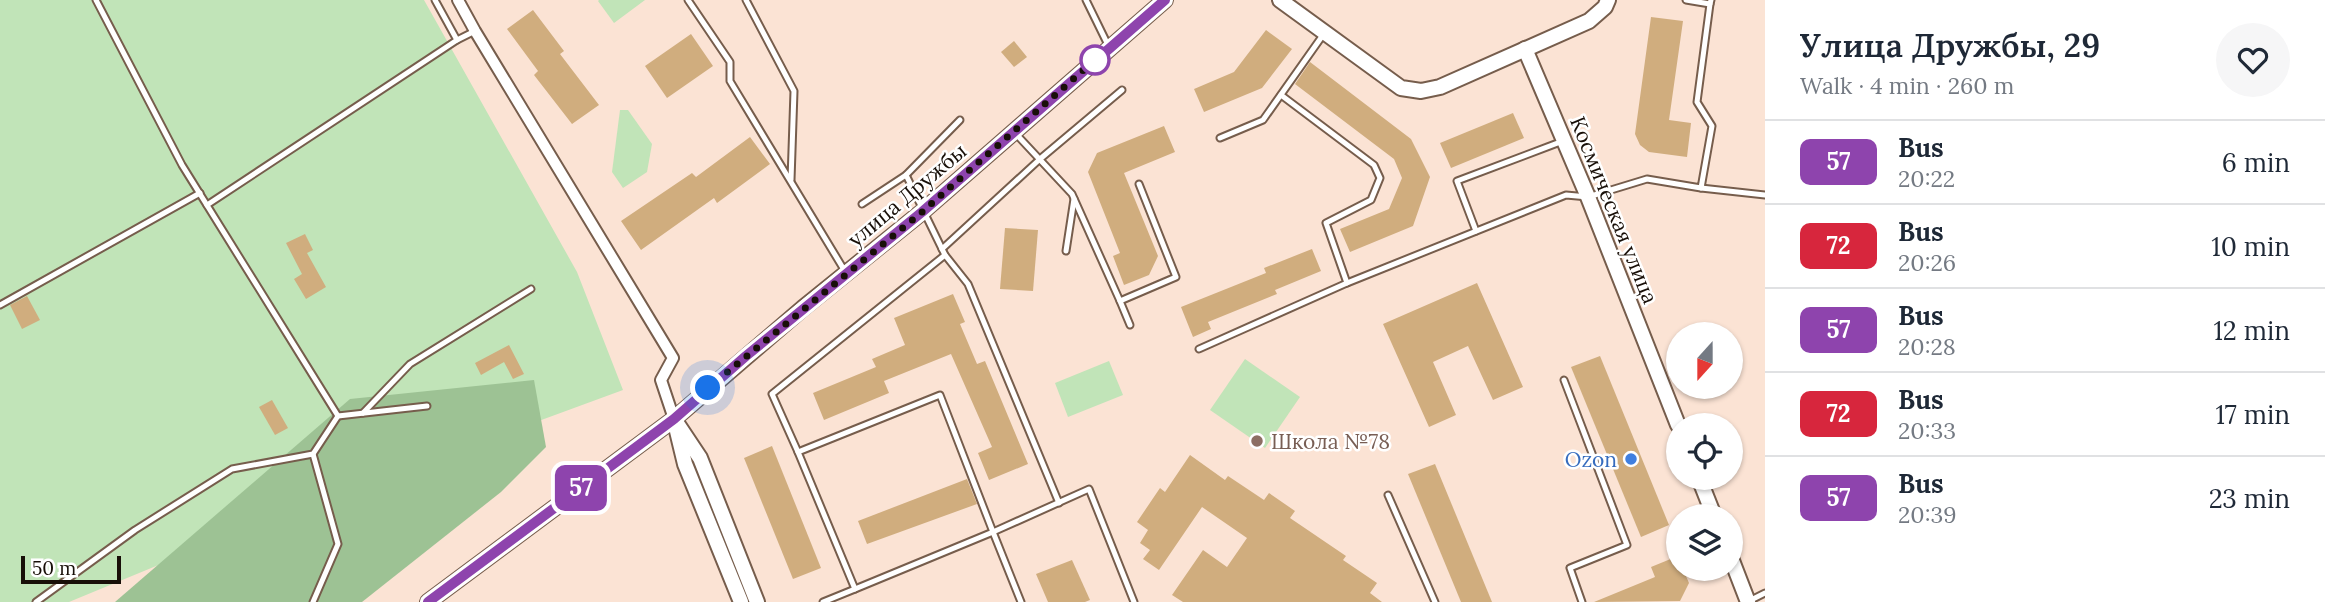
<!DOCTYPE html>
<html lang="en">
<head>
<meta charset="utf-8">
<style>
  body { margin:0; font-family:Lora,serif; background:#f6f6f7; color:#1f2937; height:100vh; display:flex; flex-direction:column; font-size:26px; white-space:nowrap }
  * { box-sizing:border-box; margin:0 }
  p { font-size:23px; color:#747a83 }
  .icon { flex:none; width:38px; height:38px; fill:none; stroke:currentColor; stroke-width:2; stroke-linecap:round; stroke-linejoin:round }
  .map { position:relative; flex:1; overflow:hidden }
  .sheet { display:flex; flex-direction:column; background:#fff; width:560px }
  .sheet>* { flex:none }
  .badge { padding:0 14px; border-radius:10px; font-size:24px; line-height:46px }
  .needle { width:46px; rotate:201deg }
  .tools { position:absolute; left:1666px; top:322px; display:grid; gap:14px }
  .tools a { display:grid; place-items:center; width:77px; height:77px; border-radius:50%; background:#fff; box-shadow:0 2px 5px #0004; font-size:35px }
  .scale { position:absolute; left:21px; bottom:18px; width:100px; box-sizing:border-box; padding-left:7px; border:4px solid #180f08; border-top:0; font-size:19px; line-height:24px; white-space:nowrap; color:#180f08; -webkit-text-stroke:5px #fff; paint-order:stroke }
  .you { position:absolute; width:35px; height:35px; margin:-18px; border:5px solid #fff; border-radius:50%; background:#1a73e8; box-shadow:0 0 0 10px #1a73e833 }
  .map>.badge { position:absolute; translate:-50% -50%; box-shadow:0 0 0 4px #fff }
  .round { display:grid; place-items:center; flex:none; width:74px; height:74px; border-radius:37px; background:#f6f6f7 }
  .summary { display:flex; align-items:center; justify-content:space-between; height:119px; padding:0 35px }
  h1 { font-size:33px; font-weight:600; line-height:52px }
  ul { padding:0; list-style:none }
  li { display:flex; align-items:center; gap:21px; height:84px; padding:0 35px; border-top:2px solid #e0e1e3 }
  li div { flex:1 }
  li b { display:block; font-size:26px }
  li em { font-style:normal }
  li .badge { min-width:77px; font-weight:700; text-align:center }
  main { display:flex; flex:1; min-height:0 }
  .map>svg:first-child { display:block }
</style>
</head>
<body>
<main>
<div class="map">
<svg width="1765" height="602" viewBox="0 0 1765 602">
  <rect width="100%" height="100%" fill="#fbe3d4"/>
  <!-- green -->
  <g fill="#c1e4b8">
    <path d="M0,0H424L577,272L623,390L248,528L69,602H0Z"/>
    <path d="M599,0H645L614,23L598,1Z"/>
    <path d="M620,110H628L652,144L647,172L623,188L612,172Z"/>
    <path d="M1245,359L1300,397L1265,448L1210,410Z"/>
    <path d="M1109,361L1123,395L1068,417L1055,383Z"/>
  </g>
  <!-- forest -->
  <path fill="#9dc294" d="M534,380L546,447L501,492L362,602H115L350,399Z"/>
  <!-- building -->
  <g fill="#d0ad7e">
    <path d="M533,10L564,51L560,54L599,105L572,124L534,75L538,71L507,29Z"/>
    <path d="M1651,17L1683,21L1669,120L1691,123L1687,157L1649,152L1640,145L1635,134Z"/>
    <path d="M1266,30L1292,49L1262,88L1204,112L1194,89L1234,72Z"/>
    <path d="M691,34L713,66L667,98L645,66Z"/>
    <path d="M1014,41L1027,57L1014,67L1001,52Z"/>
    <path d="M1310,62L1411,139L1430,177L1413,226L1350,252L1340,229L1389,209L1402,178L1394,159L1295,84Z"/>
    <path d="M1513,113L1524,138L1451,168L1440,143Z"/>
    <path d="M1164,126L1175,152L1124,173L1158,256L1149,275L1124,285L1113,256L1120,253L1088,172L1097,153Z"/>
    <path d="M750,137L770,164L717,203L714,198L641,250L621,221L692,173L696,177Z"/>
    <path d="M1005,228L1038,230L1033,291L1000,289Z"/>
    <path d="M305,234L313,250L307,253L326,287L306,299L294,279L302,274L286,243Z"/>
    <path d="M1312,249L1321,271L1275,290L1277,294L1208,322L1211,329L1193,337L1181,307L1266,273L1264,268Z"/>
    <path d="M1477,283L1523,387L1493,400L1468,346L1433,362L1456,415L1429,427L1383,324Z"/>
    <path d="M953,294L965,322L960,324L977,364L985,361L1028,464L989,480L978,453L992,447L951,354L884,381L889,393L824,420L813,393L876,367L872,359L905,345L894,318Z"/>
    <path d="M27,296L40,320L22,329L10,305Z"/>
    <path d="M509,345L524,374L513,379L504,362L481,375L475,363Z"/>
    <path d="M1600,356L1669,525L1641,537L1571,367Z"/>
    <path d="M272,400L288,428L275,435L259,407Z"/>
    <path d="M772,446L821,568L793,579L744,458Z"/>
    <path d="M1190,455L1225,480L1228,476L1264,500L1269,493L1295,511L1290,518L1346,556L1343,560L1377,583L1370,593L1382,602H1183L1172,595L1203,550L1227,567L1247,538L1202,507L1159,570L1143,559L1150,550L1140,543L1148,530L1137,522L1160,488L1165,492Z"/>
    <path d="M1435,464L1492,602H1461L1408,474Z"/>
    <path d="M967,479L977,504L867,544L858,521Z"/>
    <path d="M1678,556V569H1683L1689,583L1680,601L1594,602L1655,577L1651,567Z"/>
    <path d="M1072,560L1090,600L1085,602H1048L1036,574Z"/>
  </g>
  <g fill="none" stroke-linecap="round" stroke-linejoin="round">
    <!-- service casing -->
    <g stroke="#765d4c" stroke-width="9">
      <g id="service">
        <path d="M96,0L182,165L338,416"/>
        <path d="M435,0L457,40L475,31"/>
        <path d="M688,0L730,62V81L846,273"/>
        <path d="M746,0L794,91L791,180"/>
        <path d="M1086,0L1109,47"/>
        <path d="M1686,0L1710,4L1711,0"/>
        <path d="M1281,95L1374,165L1380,178L1371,200L1326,223L1347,283"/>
        <path d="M1016,134L1072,194L1120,301L1176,277L1139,184"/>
        <path d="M1220,138L1263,120L1323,35"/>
        <path d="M906,175L960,120"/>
        <path d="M1701,188L1765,195"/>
        <path d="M862,204L906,175L945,255L968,284L1059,503"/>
        <path d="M207,205L457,40"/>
        <path d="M1476,231L1457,181L1563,141"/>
        <path d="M942,249L1040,159L1122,90"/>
        <path d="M1066,251L1074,199"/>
        <path d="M1120,301L1130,325"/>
        <path d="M0,305L200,193"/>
        <path d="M1199,349L1347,283L1566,195L1588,197L1647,179L1701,188L1712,126L1697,102L1710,4"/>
        <path d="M1564,380L1627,545L1570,568L1582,602"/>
        <path d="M363,413L410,364L531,289"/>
        <path d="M338,416L427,406"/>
        <path d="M798,452L772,394L945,255"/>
        <path d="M1388,495L1435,602"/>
        <path d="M855,589L993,532L1021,602"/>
        <path d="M1749,601L1765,593"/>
        <path d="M36,602L135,530L232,469L313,454L338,416"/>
        <path d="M313,602L338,544L313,454"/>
        <path d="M823,602L855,589L798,452L940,395L993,532L1089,489L1134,602"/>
      </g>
    </g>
    <!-- minor casing -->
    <g stroke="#765d4c" stroke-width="14">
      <path id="minor" d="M458,0L475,31L673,358L661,380L674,419"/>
    </g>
    <!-- tertiary casing -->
    <g stroke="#765d4c" stroke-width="18">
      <g id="tertiary">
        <path d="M1280,0L1401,88L1421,91L1440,87L1589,21L1605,7L1608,0"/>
        <path d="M1525,49L1588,197L1678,425"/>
        <path d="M674,419L700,458L757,602"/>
        <path d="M677,431L685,464L741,602"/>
        <path d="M1699,478L1714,516"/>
        <path d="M1731,558L1748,602"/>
        <path d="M428,602L674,419L803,308L922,212L1165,0"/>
      </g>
    </g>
    <!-- service -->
    <use href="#service" stroke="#fff" stroke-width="5"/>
    <!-- minor -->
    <use href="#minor" stroke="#fff" stroke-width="10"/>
    <!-- tertiary -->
    <use href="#tertiary" stroke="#fff" stroke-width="14"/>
  </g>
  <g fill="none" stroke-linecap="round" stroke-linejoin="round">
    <!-- line casing -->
    <g stroke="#fff" stroke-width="16">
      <path id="line" d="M428,602L674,419L746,356L922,212L1165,0"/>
    </g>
    <!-- line -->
    <use href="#line" stroke="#8e44ad" stroke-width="10"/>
    <!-- walk -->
    <path stroke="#180f08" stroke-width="7" stroke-dasharray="0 12.6" d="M708,388L922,212L1095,60"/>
  </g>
  <!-- markers -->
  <circle fill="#fff" stroke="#8e44ad" stroke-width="3.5" cx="1095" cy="60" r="14"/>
  <circle fill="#8d6e63" stroke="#fff" stroke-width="2.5" cx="1257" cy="441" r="7"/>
  <circle fill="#3f7fe0" stroke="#fff" stroke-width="2.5" cx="1631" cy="459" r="7"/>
  <g text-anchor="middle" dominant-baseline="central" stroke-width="5" stroke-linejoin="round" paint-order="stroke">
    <!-- street labels -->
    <g font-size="21" fill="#180f08" stroke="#fff">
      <text transform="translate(907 195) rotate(-40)">улица Дружбы</text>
      <text transform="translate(1614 210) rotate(68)">Космическая улица</text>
    </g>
    <!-- education labels -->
    <g font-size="21" fill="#785e54" stroke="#fff" text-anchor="start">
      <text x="1271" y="441">Школа №78</text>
    </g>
    <!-- shop labels -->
    <g font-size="21" fill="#366cbe" stroke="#fff" text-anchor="end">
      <text x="1617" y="459">Ozon</text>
    </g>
  </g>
</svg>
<div class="tools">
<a><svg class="needle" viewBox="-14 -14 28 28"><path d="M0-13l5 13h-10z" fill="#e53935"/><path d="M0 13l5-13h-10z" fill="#747a83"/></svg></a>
<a><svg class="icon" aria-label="locate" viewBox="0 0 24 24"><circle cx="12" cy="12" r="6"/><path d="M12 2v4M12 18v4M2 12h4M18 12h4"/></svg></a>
<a><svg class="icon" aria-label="layers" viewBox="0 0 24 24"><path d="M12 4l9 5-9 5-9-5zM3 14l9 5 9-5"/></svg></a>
</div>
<div class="scale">50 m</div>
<div class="you" style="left:708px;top:388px"></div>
<b class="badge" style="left:581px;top:488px;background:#8e44ad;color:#fff">57</b>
</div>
<section class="sheet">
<div class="summary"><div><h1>Улица Дружбы, 29</h1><p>Walk · 4 min · 260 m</p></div><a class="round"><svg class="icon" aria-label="heart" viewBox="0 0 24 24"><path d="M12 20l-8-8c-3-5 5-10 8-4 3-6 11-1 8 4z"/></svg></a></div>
<ul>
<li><span class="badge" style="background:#8e44ad;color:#fff">57</span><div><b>Bus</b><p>20:22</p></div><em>6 min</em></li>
<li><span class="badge" style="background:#d7263d;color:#fff">72</span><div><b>Bus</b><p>20:26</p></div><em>10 min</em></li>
<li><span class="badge" style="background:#8e44ad;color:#fff">57</span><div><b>Bus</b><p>20:28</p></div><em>12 min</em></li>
<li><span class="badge" style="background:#d7263d;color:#fff">72</span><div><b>Bus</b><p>20:33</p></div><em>17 min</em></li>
<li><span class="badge" style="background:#8e44ad;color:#fff">57</span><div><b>Bus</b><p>20:39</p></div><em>23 min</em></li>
</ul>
</section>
</main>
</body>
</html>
